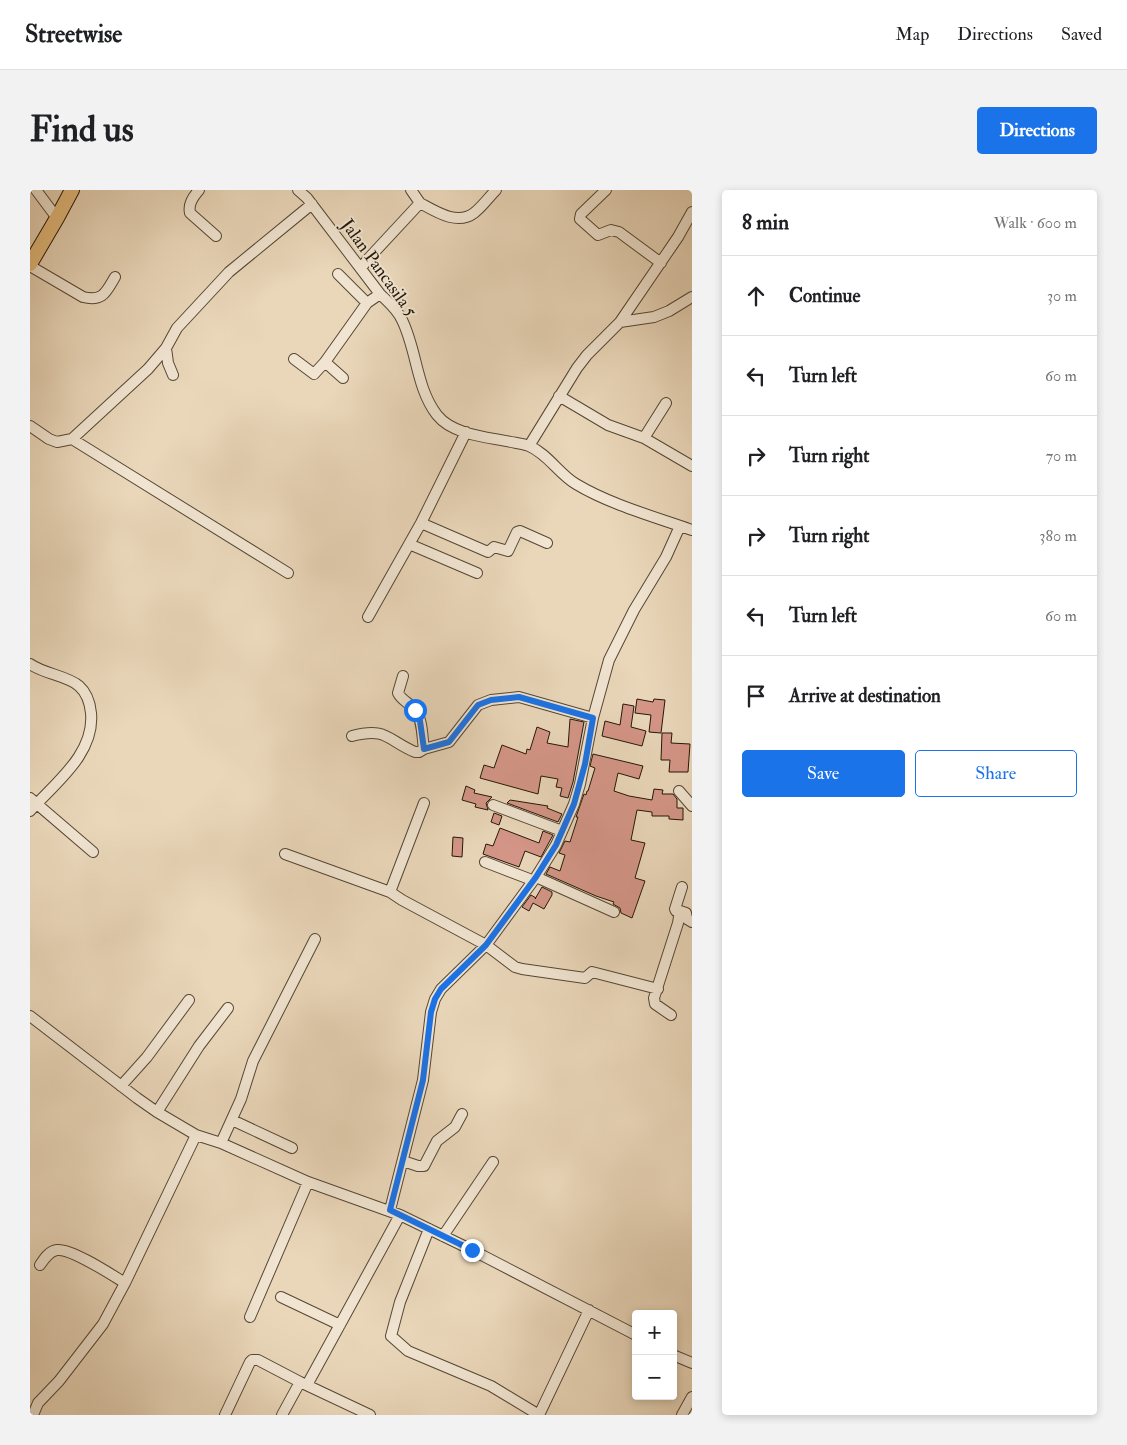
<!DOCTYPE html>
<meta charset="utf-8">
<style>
:root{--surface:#fff;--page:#f2f2f2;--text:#202124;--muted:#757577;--line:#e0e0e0;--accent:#1a73e8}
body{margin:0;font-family:"IM FELL Double Pica",serif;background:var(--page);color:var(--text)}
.controls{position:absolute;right:15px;bottom:15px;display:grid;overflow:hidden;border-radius:5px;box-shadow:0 2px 8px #0003}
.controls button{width:45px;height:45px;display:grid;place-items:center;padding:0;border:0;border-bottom:1px solid var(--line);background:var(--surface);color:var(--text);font:25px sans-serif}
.stop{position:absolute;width:15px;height:15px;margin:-11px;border:4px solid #1a73e8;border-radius:50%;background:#fff}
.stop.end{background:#1a73e8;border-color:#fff;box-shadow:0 1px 5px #0008}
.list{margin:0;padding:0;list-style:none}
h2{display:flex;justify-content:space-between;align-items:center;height:65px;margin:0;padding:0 20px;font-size:21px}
h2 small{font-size:16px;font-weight:400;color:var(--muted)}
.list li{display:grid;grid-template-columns:32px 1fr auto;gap:15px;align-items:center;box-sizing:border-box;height:80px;padding:0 20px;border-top:1px solid var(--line)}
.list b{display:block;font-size:19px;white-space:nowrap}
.list em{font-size:16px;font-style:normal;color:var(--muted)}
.actions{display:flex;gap:10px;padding:15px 20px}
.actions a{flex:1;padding:11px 0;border:1px solid var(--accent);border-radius:5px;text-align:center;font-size:18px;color:var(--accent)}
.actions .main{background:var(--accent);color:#fff}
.icon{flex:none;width:28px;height:28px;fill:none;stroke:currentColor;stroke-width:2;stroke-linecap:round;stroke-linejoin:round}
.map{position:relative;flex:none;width:662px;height:1225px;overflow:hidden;border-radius:5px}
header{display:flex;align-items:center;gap:30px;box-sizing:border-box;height:70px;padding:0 25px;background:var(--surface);border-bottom:1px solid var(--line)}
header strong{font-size:24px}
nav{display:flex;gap:28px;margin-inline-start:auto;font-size:18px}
.intro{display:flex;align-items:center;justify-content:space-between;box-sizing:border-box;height:120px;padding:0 30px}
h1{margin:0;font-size:35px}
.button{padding:12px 22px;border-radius:5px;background:var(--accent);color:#fff;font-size:18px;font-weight:700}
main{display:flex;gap:30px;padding:0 30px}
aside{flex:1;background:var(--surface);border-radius:5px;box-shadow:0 2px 8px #0003}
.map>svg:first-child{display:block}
.building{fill:#d59688;stroke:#231708}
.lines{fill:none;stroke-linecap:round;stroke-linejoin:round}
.minor-casing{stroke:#554734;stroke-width:12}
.major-casing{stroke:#231708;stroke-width:16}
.minor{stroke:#f1e5d2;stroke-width:10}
.major{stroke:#e5bc7d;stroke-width:14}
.route{stroke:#1a73e8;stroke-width:6}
.labels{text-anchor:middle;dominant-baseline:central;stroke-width:4;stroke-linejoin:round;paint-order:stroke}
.street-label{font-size:18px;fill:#231708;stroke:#f1e5d2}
</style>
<header>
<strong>Streetwise</strong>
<nav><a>Map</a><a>Directions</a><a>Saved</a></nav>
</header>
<div class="intro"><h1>Find us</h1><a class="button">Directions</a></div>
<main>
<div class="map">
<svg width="662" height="1225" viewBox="0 0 662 1225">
<rect width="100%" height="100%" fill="#ead7ba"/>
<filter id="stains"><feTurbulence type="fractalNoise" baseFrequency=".004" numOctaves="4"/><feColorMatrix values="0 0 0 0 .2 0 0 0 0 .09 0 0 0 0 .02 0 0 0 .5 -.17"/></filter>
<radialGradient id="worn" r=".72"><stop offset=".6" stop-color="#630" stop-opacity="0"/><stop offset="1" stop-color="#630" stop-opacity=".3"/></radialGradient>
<path class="building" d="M607,509L623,512L624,509L635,510L631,543L619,542L621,525L605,523Z
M593,514L604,516L601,537L616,541L612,556L572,546L575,531L590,535Z
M540,529L554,532L543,592L538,608L530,606L532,598L526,597L528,589L511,586L508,604L450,588L454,575L464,578L472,555L496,564L497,559L500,560L507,537L520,542L517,553L538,557Z
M632,543H642L641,553L660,554L658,582H639L640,570H631Z
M563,564L613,576L609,589L588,583L584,601L599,606L622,610L624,599L633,600L632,604H643L647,609V618H653V630L639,629V626H622V622L607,620L601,650L615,653L605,688L615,691L602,728L591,723L590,718L583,714L584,712L566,706L516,684L520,677L530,681L535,665L529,663L535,651L540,652L548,627H546L554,604L556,605L557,601H558L565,578L560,576Z
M436,596L445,600L444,603L462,607L456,613L458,620L445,617L446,614L432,610Z
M480,610L518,616L517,618L532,624L528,632L477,613Z
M464,623L472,626L469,635L461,632Z
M470,638L509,653L513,641L523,645L511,667L495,661L489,677L453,664L456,654L463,656Z
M423,647L433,648L432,667L422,666Z
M512,697L522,702V705L514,719L503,713L499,721L492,717L501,705L506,708L505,709Z"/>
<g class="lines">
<g class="minor-casing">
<path id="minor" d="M6,0L27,28
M169,0C163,7 158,14 160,23L186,46
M268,0L277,8L350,104C358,112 367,119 372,130C387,160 386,198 407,225C423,245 457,247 481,252C486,253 494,254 499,256C518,264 529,284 546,294C579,314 625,327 662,340
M576,0L551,24L550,29L568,45L581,40L589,42L631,73
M390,13C405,21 427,36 444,23C452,17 459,7 466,0
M0,76L53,107C73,112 76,102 85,87
M331,78L338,69L390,13L381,0
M308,84L337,113
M590,132L648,47L662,22
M136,158L138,173L143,185
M264,169L284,184L295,172
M313,188L295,172L337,113L350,104
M529,206L578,235L614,248L636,213
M0,236L19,249L27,252L42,249L118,179L136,158L147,138L199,82L282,14
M614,248L662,276
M42,249L258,383
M499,256L547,178L557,165L590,132L624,127L639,121L662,107
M391,333L458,362L464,357L478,361L487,342L490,341L517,353
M379,354L447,383
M338,427L391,333L436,242
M0,474C14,484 38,486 49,496C57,503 60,513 61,523C65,564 25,593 0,621
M322,546C357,537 357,550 385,562H389L394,559C392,547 393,530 385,520C380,513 372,511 368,503L373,486
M394,559L419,552L448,515L461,510L489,507L563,528
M649,601L662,616
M0,608L63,662
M463,615L532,641
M255,664L360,702L372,710L456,755L485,777L492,779L555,788L562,782L628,799
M455,672L502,690
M506,687L584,722
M360,702L394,613
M650,721L656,723L657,729L662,732
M641,825L625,814L624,808L648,733L650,721H646L645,719L652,697
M0,826L107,908L127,922L166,945L95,1093L73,1134L29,1191L8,1213L3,1225
M91,896L117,867L159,810
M127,922L169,856L198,818
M202,930L262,958
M166,945L191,953L278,992L370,1025L442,1060L606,1145
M191,953L211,909L223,871L285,749
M373,971L388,976H394L407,951L425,937L432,924
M360,1020L393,890L401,822L405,809L411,799L456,755L506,687L526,655L544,614L550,594L563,528L579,470L604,420L636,367L650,336
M399,1039L370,1112L361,1146L378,1161L461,1196L509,1225L559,1120
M413,1046L463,972
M10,1075C14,1069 19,1061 27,1060C41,1058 82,1085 95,1093
M251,1107L310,1135
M220,1127L278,992
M643,1165L662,1173
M277,1195L370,1025
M195,1225L220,1172L222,1170H228L270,1192L340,1225
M252,1225L270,1192
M652,1225L662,1207"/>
</g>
<g class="major-casing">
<path id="major" d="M0,74L27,28L42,0"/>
</g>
<use href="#minor" class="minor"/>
<use href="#major" class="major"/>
</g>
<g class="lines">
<path class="route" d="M385,520L390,531L394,559L419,552L448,515L461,510L489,507L563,528L555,574L544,614L526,655L506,687L456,755L411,799L405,809L401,822L393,890L360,1020L442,1060"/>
</g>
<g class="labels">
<g class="street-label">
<text transform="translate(349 78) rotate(54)">Jalan Pancasila 5</text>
</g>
</g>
<rect width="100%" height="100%" filter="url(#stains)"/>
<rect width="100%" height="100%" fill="url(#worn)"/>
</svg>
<div class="controls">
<button>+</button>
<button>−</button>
</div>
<div class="stop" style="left:385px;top:520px"></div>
<div class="stop end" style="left:442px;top:1060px"></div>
</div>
<aside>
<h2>8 min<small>Walk · 600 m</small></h2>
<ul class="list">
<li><svg class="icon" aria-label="ahead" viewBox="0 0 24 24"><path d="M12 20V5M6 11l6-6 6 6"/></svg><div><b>Continue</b></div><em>30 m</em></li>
<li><svg class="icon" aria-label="left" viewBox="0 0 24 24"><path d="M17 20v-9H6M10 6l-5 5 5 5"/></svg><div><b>Turn left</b></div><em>60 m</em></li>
<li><svg class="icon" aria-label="right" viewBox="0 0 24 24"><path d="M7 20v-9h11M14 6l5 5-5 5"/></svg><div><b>Turn right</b></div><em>70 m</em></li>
<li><svg class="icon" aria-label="right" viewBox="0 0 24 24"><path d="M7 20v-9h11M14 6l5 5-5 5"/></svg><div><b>Turn right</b></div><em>380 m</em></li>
<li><svg class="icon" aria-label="left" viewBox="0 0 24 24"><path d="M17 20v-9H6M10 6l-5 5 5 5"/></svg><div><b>Turn left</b></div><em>60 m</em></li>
<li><svg class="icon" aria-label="arrive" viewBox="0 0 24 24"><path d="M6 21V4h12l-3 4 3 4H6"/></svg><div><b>Arrive at destination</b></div></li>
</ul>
<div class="actions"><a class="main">Save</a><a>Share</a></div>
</aside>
</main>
